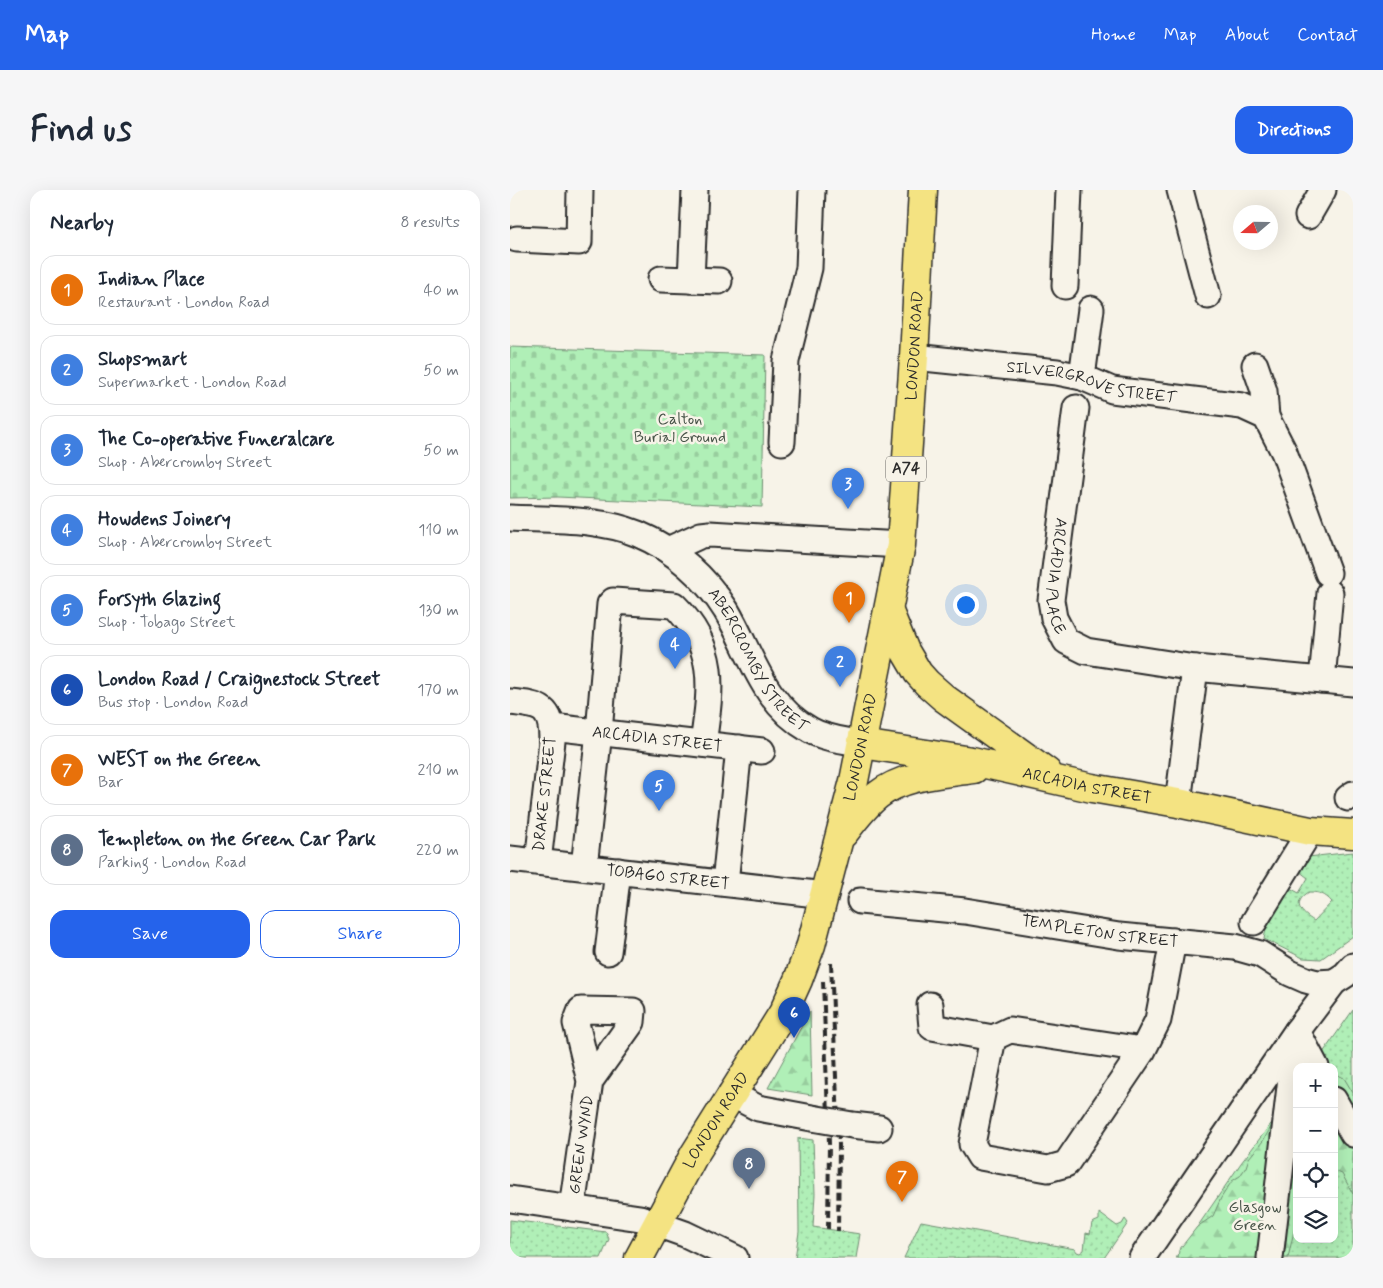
<!DOCTYPE html>
<meta charset="utf-8">
<style>
:root{--surface:#fff;--page:#f6f6f7;--text:#1f2937;--muted:#747a83;--line:#e0e1e3;--accent:#2563eb}
body{margin:0;font-family:Mynerve,sans-serif;background:var(--page);color:var(--text)}
.controls{position:absolute;right:15px;bottom:15px;display:grid;overflow:hidden;border-radius:10px;box-shadow:0 5px 20px #0002}
.controls button{width:45px;height:45px;display:grid;place-items:center;padding:0;border:0;border-bottom:1px solid var(--line);background:var(--surface);color:var(--text);font:25px sans-serif}
.compass{position:absolute;left:723px;top:15px;width:45px;height:45px;border-radius:50%;background:var(--surface);box-shadow:0 5px 20px #0002;rotate:250deg}
.you{position:absolute;left:455px;top:414px;width:18px;height:18px;margin:-12px;border:4px solid #fff;border-radius:50%;background:#1a73e8;box-shadow:0 0 0 8px #1a73e833}
.badge{display:grid;place-items:center;width:32px;height:32px;border-radius:50%;background:var(--accent);color:#fff;font-size:16px;font-weight:700}
.pin{position:absolute;translate:-50% -41px;filter:drop-shadow(0 1px 2px #0008)}
.pin::after{content:'';position:absolute;top:26px;width:18px;height:15px;background:inherit;clip-path:polygon(0 0,100% 0,50% 100%)}
.list{margin:0;padding:0;list-style:none}
h2{display:flex;justify-content:space-between;align-items:center;height:65px;margin:0;padding:0 20px;font-size:21px}
h2 small{font-size:16px;font-weight:400;color:var(--muted)}
.list li{display:grid;grid-template-columns:32px 1fr auto;gap:15px;align-items:center;box-sizing:border-box;height:70px;margin:0 10px 10px;padding:0 10px;border:1px solid var(--line);border-radius:15px}
.list b{display:block;font-size:19px;white-space:nowrap}
.list p{margin:0;font-size:16px;white-space:nowrap;color:var(--muted)}
.list em{font-size:16px;font-style:normal;color:var(--muted)}
.actions{display:flex;gap:10px;padding:15px 20px}
.actions a{flex:1;padding:11px 0;border:1px solid var(--accent);border-radius:15px;text-align:center;font-size:18px;color:var(--accent)}
.actions .main{background:var(--accent);color:#fff}
.icon{flex:none;width:28px;height:28px;fill:none;stroke:currentColor;stroke-width:2;stroke-linecap:round;stroke-linejoin:round}
.map{position:relative;flex:none;width:843px;height:1068px;overflow:hidden;border-radius:15px}
header{display:flex;align-items:center;gap:30px;box-sizing:border-box;height:70px;padding:0 25px;background:var(--accent);color:#fff}
header strong{font-size:24px}
nav{display:flex;gap:28px;margin-inline-start:auto;font-size:18px}
.intro{display:flex;align-items:center;justify-content:space-between;box-sizing:border-box;height:120px;padding:0 30px}
h1{margin:0;font-size:35px}
.button{padding:12px 22px;border-radius:15px;background:var(--accent);color:#fff;font-size:18px;font-weight:700}
main{display:flex;gap:30px;padding:0 30px}
aside{flex:1;background:var(--surface);border-radius:15px;box-shadow:0 5px 20px #0002}
.map>svg:first-child{display:block}
.grass{fill:url(#grass-dots);stroke:#6e8d71;fill-rule:evenodd}
.forest{fill:url(#forest-firs);stroke:#6e8d71}
.cemetery{fill:url(#cemetery-stones);stroke:#6e8d71}
.lines{fill:none;stroke-linecap:round;stroke-linejoin:round}
.minor-casing{stroke:#2b2b2b;stroke-width:29}
.major-casing{stroke:#2b2b2b;stroke-width:31}
.minor{stroke:#f7f3e8;stroke-width:25}
.major{stroke:#f4e382;stroke-width:28}
.rail{stroke:#2b2b2b;stroke-width:4;stroke-dasharray:8 4;stroke-linecap:butt}
.minor-bridge-casing{stroke:#2b2b2b;stroke-width:29;stroke-linecap:butt}
.minor-bridge{stroke:#f7f3e8;stroke-width:25}
.labels{text-anchor:middle;dominant-baseline:central;stroke-width:5;stroke-linejoin:round;paint-order:stroke}
.shield{fill:#f7f3e8;stroke:#686764;stroke-width:1}
.shield-label{font-size:15px;font-weight:bold;fill:#2b2b2b}
.street-label{font-size:16px;fill:#2b2b2b;stroke:#f7f3e8}
.park-label{font-size:16px;fill:#465247;stroke:#f7f3e8}
</style>
<header>
<strong>Map</strong>
<nav><a>Home</a><a>Map</a><a>About</a><a>Contact</a></nav>
</header>
<div class="intro"><h1>Find us</h1><a class="button">Directions</a></div>
<main>
<aside>
<h2>Nearby<small>8 results</small></h2>
<ul class="list">
<li><span class="badge" style="background:#e8710a">1</span><div><b>Indian Place</b><p>Restaurant · London Road</p></div><em>40 m</em></li>
<li><span class="badge" style="background:#3f7fe0">2</span><div><b>Shopsmart</b><p>Supermarket · London Road</p></div><em>50 m</em></li>
<li><span class="badge" style="background:#3f7fe0">3</span><div><b>The Co-operative Funeralcare</b><p>Shop · Abercromby Street</p></div><em>50 m</em></li>
<li><span class="badge" style="background:#3f7fe0">4</span><div><b>Howdens Joinery</b><p>Shop · Abercromby Street</p></div><em>110 m</em></li>
<li><span class="badge" style="background:#3f7fe0">5</span><div><b>Forsyth Glazing</b><p>Shop · Tobago Street</p></div><em>130 m</em></li>
<li><span class="badge" style="background:#1a4fb4">6</span><div><b>London Road / Craignestock Street</b><p>Bus stop · London Road</p></div><em>170 m</em></li>
<li><span class="badge" style="background:#e8710a">7</span><div><b>WEST on the Green</b><p>Bar</p></div><em>210 m</em></li>
<li><span class="badge" style="background:#5c6f8a">8</span><div><b>Templeton on the Green Car Park</b><p>Parking · London Road</p></div><em>220 m</em></li>
</ul>
<div class="actions"><a class="main">Save</a><a>Share</a></div>
</aside>
<div class="map">
<svg width="843" height="1068" viewBox="0 0 843 1068">
<defs>
<pattern id="grass-dots" width="8" height="8" patternUnits="userSpaceOnUse" patternTransform="scale(1.25)"><rect width="8" height="8" fill="#b0efb7"/><path d="M2 2h.1M6 6h.1" fill="none" stroke="#98cd9e" stroke-width="1.8" stroke-linecap="round"/></pattern>
<pattern id="forest-firs" width="22" height="20" patternUnits="userSpaceOnUse" patternTransform="scale(1.25)"><rect width="22" height="20" fill="#b0efb7"/><path d="M5 1l3.5 6h-7zM16 11l3.5 6h-7z" fill="#98cd9e"/></pattern>
<pattern id="cemetery-stones" width="16" height="16" patternUnits="userSpaceOnUse" patternTransform="scale(1.25)"><rect width="16" height="16" fill="#b0efb7"/><path d="M2 7V4a2 2 0 0 1 4 0v3zM10 15v-3a2 2 0 0 1 4 0v3z" fill="#98cd9e"/></pattern>
</defs>
<rect width="100%" height="100%" fill="#f7f3e8"/>
<filter id="ink" filterUnits="userSpaceOnUse"><feTurbulence type="fractalNoise" baseFrequency=".02" numOctaves="2"/><feDisplacementMap in="SourceGraphic" scale="10" xChannelSelector="R" yChannelSelector="G"/><feConvolveMatrix kernelMatrix="1 2 1 2 8 2 1 2 1" color-interpolation-filters="sRGB"/></filter>
<g filter="url(#ink)">
<path class="grass" d="M843,662V746L811,769L793,768L754,749L757,734L778,697L789,703L798,688L789,681L798,667ZM799,702C809,702 815,704 822,712L804,731C791,723 781,713 799,702Z
M843,820V1068H666L731,973L787,900V1049H824V877H803Z
M288,948L303,950L305,1004L303,1037L350,1044L346,1068H285L289,1042Z
M589,1023L607,1036L612,1034L615,1029L618,1033L594,1068H394L411,1031L565,1059L567,1062L570,1063L574,1060L576,1043L580,1044L582,1033L589,1030Z
M0,1030L96,1042L99,1049L91,1068H0Z"/>
<path class="forest" d="M300,821L302,905L258,898Z
M824,883L834,888L843,903V1004L832,984L824,981Z
M787,900V1027L778,1068H668L669,1060L687,1037L703,1026L711,1008L722,991L730,986L736,977L739,968L753,951L769,923Z"/>
<path class="cemetery" d="M0,157L255,165L252,317L48,307L0,308Z"/>
<g class="lines">
<g class="minor-casing">
<g id="minor">
<path d="M670,0L698,106"/>
<path d="M798,26L813,0"/>
<path d="M7,49L69,52L70,0"/>
<path d="M151,89L209,91"/>
<path d="M181,90L185,0"/>
<path d="M555,96L559,0"/>
<path id="s1" d="M404,167L547,182L572,187L602,200L732,216L756,227L774,262L818,383"/>
<path d="M745,175L754,201L756,227"/>
<path d="M572,187L581,119"/>
<path id="s2" d="M566,218L541,410L544,428L556,451L576,461L685,478L812,490L820,403"/>
<path d="M272,252L276,171L299,78L302,0"/>
<path id="s3" d="M0,328C42,330 88,328 128,344C164,359 196,388 216,420C242,464 252,513 300,540C315,549 335,550 352,554"/>
<path d="M158,360L191,345L200,344L391,355"/>
<path d="M812,490L843,493"/>
<path d="M0,512C31,515 42,517 42,551L28,672"/>
<path id="s4" d="M42,537L252,561"/>
<path d="M838,608L843,604"/>
<path d="M668,613L685,478"/>
<path id="s5" d="M0,669L315,705"/>
<path d="M74,677L89,542L100,414L103,411L164,415C208,458 201,498 193,554"/>
<path d="M215,693L229,558"/>
<path id="s6" d="M350,711L455,721L609,746L725,757L750,764L780,783L796,790L807,793L824,792"/>
<path d="M744,732L800,641"/>
<path d="M98,762L108,681"/>
<path d="M420,815L422,837L483,848"/>
<path d="M787,841L806,877"/>
<path d="M633,860L500,840L483,848L462,954L470,967L538,979L556,974L633,860L648,830L663,751"/>
<path d="M221,904L248,918L302,928"/>
<path d="M824,910L843,944"/>
<path d="M342,935L369,938"/>
<path d="M0,1009L130,1028L175,1044L225,1068"/>
<path id="s7" d="M62,1018L80,891L66,833L71,820L123,821L122,832L80,891"/>
<path d="M632,1068L787,841L824,792L835,785L843,776"/>
<path d="M760,1068L786,845"/>
</g>
</g>
<g class="major-casing">
<g id="major">
<path d="M379,422L395,461L408,483L417,493L434,508L537,582"/>
<path id="s8" d="M352,554L462,571L582,598L668,613L800,641L843,644"/>
<path d="M334,643C344,630 354,616 368,605C395,584 431,584 464,579"/>
<path id="s9" d="M129,1068L184,965L273,823L288,790L301,755L344,591L391,355L404,167L413,0"/>
</g>
</g>
<use href="#minor" class="minor"/>
<use href="#major" class="major"/>
<path class="rail" d="M321,773L329,955L328,1041
M313,791L319,953L318,1039"/>
<g class="minor-bridge-casing">
<path id="minor-bridge" d="M302,928L342,935"/>
</g>
<use href="#minor-bridge" class="minor-bridge"/>
</g>
</g>
<g class="labels">
<rect class="shield" x="376" y="266.5" width="40" height="25" rx="4"/>
<g class="shield-label">
<text x="396" y="279">A74</text>
</g>
<g class="street-label">
<text stroke="none"><textPath href="#s9" startOffset="968">LONDON ROAD</textPath></text>
<text stroke="none"><textPath href="#s1" startOffset="180">SILVERGROVE STREET</textPath></text>
<text stroke="none"><textPath href="#s2" startOffset="170">ARCADIA PLACE</textPath></text>
<text stroke="none"><textPath href="#s3" startOffset="308">ABERCROMBY STREET</textPath></text>
<text stroke="none"><textPath href="#s4" startOffset="106">ARCADIA STREET</textPath></text>
<text stroke="none"><textPath href="#s9" startOffset="562">LONDON ROAD</textPath></text>
<text stroke="none"><textPath href="#s8" startOffset="229">ARCADIA STREET</textPath></text>
<text transform="translate(35 604) rotate(-84)">DRAKE STREET</text>
<text stroke="none"><textPath href="#s5" startOffset="159">TOBAGO STREET</textPath></text>
<text stroke="none"><textPath href="#s6" startOffset="242">TEMPLETON STREET</textPath></text>
<text stroke="none"><textPath href="#s9" startOffset="158">LONDON ROAD</textPath></text>
<text stroke="none"><textPath href="#s7" startOffset="64">GREEN WYND</textPath></text>
</g>
<g class="park-label">
<text x="170" y="229">Calton<tspan x="170" dy="18">Burial Ground</tspan></text>
<text x="745" y="1017">Glasgow<tspan x="745" dy="18">Green</tspan></text>
</g>
</g>
</svg>
<div class="controls">
<button>+</button>
<button>−</button>
<button><svg class="icon" aria-label="locate" viewBox="0 0 24 24"><circle cx="12" cy="12" r="6"/><path d="M12 2v4M12 18v4M2 12h4M18 12h4"/></svg></button>
<button><svg class="icon" aria-label="layers" viewBox="0 0 24 24"><path d="M12 4l9 5-9 5-9-5zM3 14l9 5 9-5"/></svg></button>
</div>
<svg class="compass" viewBox="-18 -18 36 36"><path d="M0-13l5 13h-10z" fill="#e53935"/><path d="M0 13l5-13h-10z" fill="#747a83"/></svg>
<div class="you"></div>
<div class="pin badge" style="left:339px;top:433px;background:#e8710a">1</div>
<div class="pin badge" style="left:330px;top:497px;background:#3f7fe0">2</div>
<div class="pin badge" style="left:338px;top:319px;background:#3f7fe0">3</div>
<div class="pin badge" style="left:165px;top:479px;background:#3f7fe0">4</div>
<div class="pin badge" style="left:149px;top:621px;background:#3f7fe0">5</div>
<div class="pin badge" style="left:284px;top:848px;background:#1a4fb4">6</div>
<div class="pin badge" style="left:392px;top:1012px;background:#e8710a">7</div>
<div class="pin badge" style="left:239px;top:999px;background:#5c6f8a">8</div>
</div>
</main>
